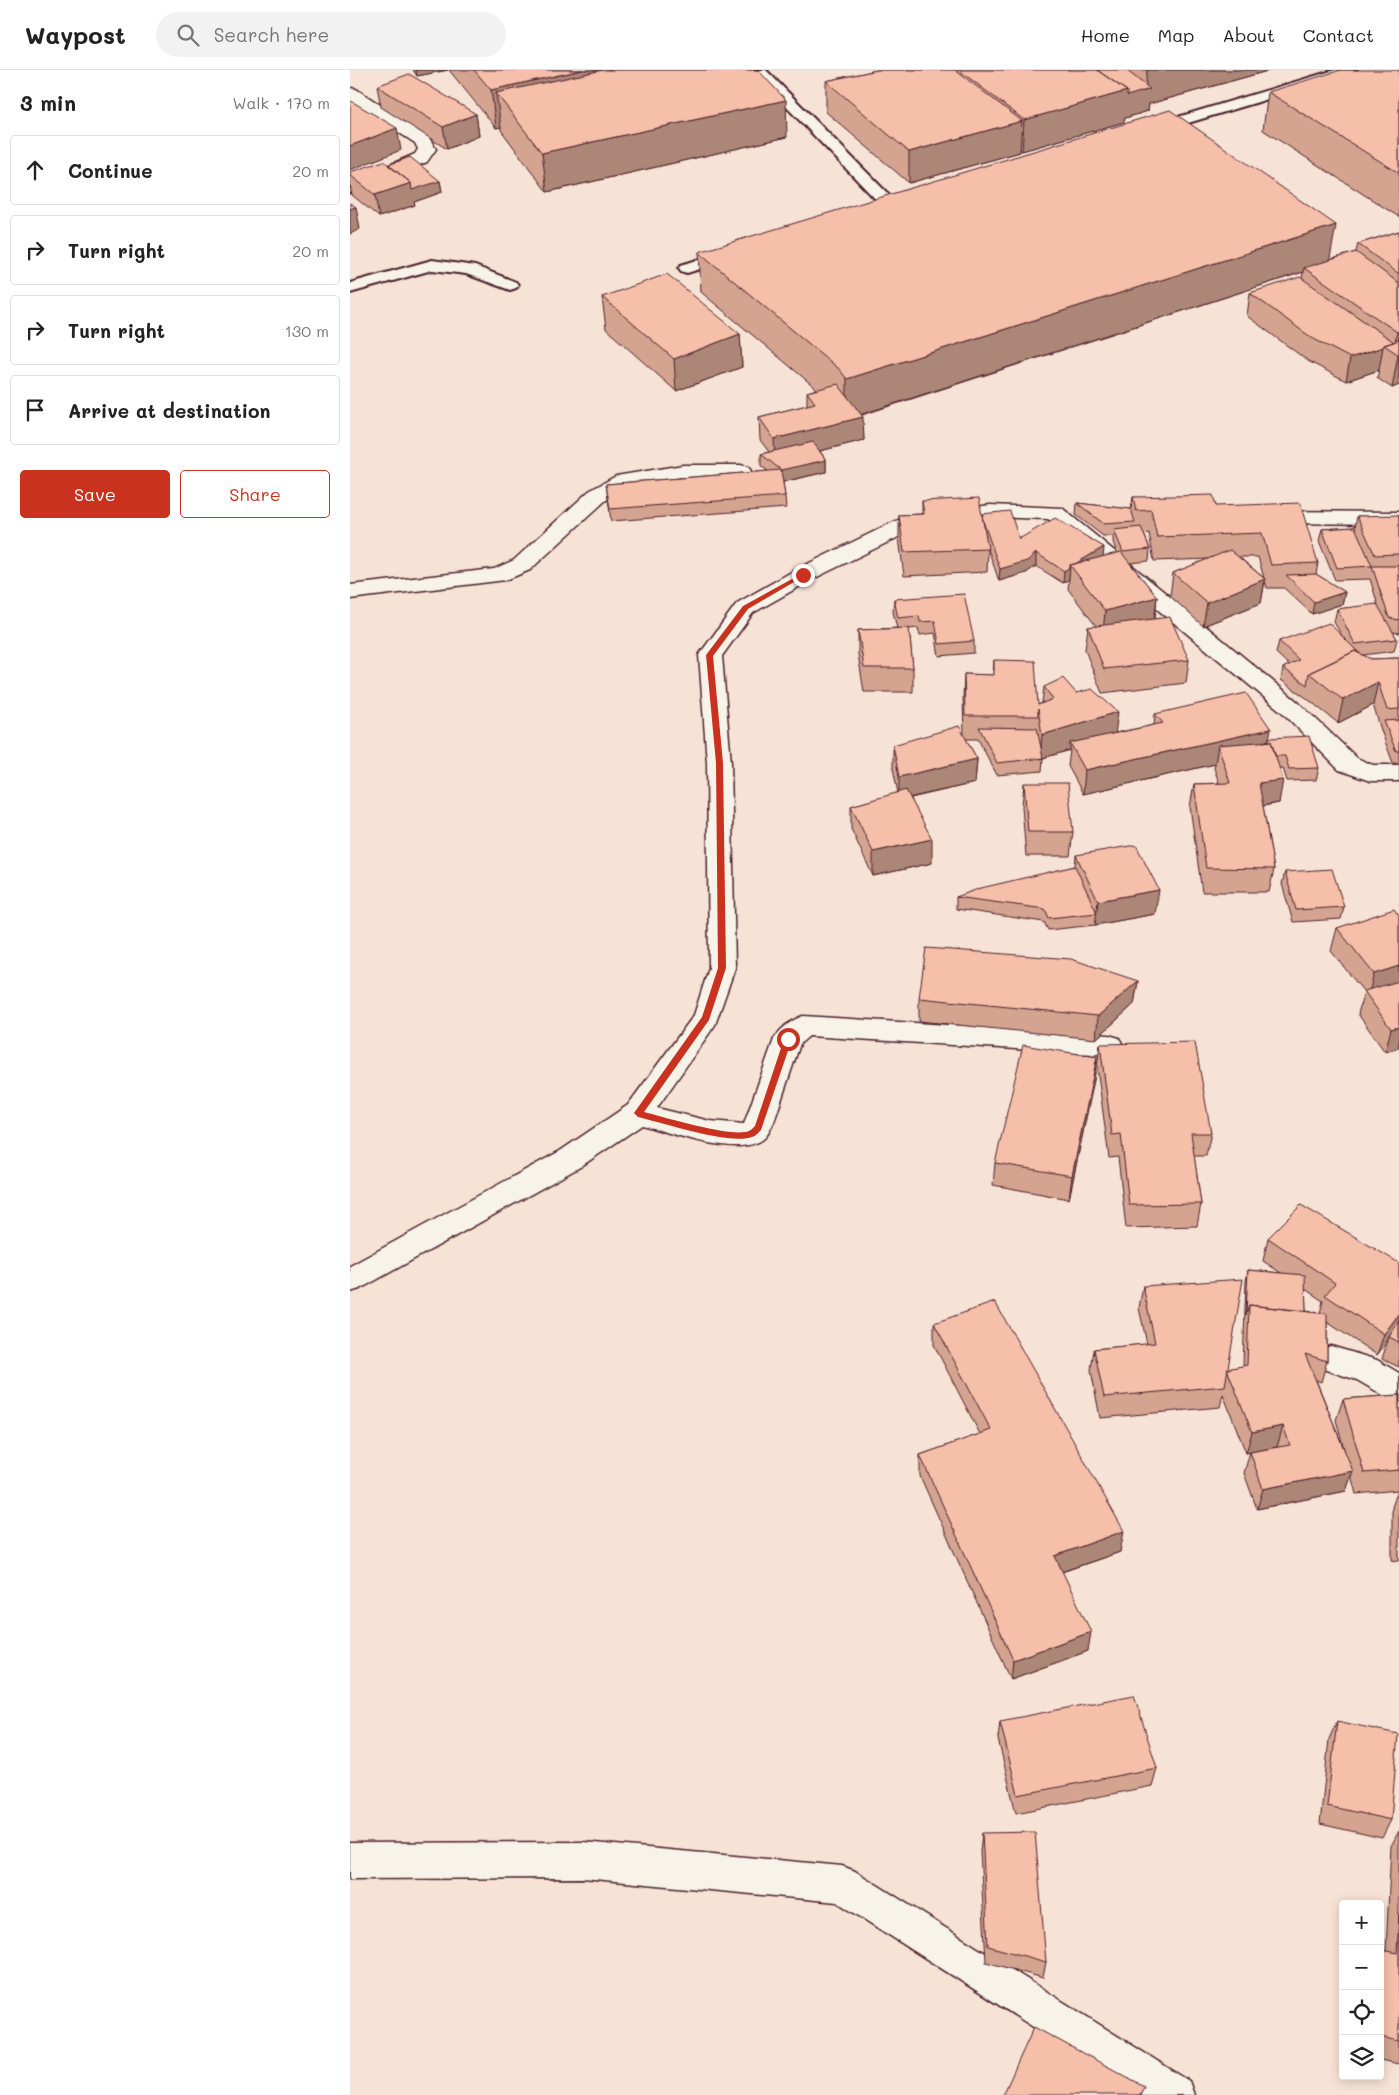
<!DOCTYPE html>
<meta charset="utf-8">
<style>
:root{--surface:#fff;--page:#f2f2f2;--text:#222;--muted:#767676;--line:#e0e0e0;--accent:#c8321e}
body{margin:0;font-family:Mali,sans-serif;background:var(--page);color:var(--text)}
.controls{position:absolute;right:15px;bottom:15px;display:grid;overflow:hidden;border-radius:5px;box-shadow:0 2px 12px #0003}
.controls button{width:45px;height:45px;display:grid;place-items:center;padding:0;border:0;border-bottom:1px solid var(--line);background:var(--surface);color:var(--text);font:25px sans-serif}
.stop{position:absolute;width:15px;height:15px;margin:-11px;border:4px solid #c8321e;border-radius:50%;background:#fff}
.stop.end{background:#c8321e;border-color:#fff;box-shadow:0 1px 5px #0008}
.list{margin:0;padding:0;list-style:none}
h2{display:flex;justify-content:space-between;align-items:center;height:65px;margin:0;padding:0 20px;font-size:21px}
h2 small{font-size:16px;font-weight:400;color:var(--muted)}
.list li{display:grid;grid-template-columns:32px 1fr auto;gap:15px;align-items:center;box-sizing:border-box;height:70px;margin:0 10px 10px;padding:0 10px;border:1px solid var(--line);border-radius:5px}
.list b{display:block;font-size:19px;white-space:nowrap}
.list em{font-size:16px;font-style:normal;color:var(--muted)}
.actions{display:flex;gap:10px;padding:15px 20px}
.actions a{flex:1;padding:11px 0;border:1px solid var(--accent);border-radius:5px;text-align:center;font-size:18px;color:var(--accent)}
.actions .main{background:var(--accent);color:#fff}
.icon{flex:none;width:28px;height:28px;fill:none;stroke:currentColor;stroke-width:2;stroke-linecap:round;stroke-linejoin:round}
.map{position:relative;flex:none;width:1049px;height:2025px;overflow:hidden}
header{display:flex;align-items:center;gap:30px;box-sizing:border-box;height:70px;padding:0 25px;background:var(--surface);border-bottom:1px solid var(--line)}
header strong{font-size:24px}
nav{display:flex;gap:28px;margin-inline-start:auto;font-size:18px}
.search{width:350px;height:45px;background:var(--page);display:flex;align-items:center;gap:12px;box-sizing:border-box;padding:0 18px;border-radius:28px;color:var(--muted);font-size:19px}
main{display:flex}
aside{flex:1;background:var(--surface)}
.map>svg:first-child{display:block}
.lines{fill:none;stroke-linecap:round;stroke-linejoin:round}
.service-casing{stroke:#4a1f2b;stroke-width:4}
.minor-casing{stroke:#4a1f2b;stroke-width:3}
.service{fill:#f7f3e8;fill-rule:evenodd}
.minor{fill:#f7f3e8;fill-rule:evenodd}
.wall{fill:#d4a491;stroke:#4a1f2b;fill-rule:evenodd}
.shaded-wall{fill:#ac8676;stroke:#4a1f2b}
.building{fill:#f6bfa9;stroke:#4a1f2b}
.route{fill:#c8321e}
</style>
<header>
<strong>Waypost</strong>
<div class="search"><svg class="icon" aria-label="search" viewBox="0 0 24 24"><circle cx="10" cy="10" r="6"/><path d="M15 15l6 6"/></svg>Search here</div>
<nav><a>Home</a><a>Map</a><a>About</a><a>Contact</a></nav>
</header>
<main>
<aside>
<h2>3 min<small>Walk · 170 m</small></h2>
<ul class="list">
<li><svg class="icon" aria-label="ahead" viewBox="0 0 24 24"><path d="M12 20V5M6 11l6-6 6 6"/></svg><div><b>Continue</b></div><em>20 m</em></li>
<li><svg class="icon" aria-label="right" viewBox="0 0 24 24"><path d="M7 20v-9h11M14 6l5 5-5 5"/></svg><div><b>Turn right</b></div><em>20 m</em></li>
<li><svg class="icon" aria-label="right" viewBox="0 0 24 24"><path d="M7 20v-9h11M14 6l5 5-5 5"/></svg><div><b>Turn right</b></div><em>130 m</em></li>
<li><svg class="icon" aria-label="arrive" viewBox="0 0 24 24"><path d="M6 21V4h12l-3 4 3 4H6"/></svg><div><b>Arrive at destination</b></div></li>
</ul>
<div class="actions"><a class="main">Save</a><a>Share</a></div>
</aside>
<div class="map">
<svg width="1049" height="2025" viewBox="0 0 1049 2025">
<rect width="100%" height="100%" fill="#f7e3d5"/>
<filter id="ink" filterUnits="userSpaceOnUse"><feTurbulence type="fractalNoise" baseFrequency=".02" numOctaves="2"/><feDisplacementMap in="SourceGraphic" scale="10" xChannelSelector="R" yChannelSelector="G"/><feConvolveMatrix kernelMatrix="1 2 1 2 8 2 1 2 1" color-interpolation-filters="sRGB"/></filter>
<g filter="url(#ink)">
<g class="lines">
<g class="service-casing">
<path id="service" d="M401,0H416L547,133L549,136L547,139H535Z
M985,0H1007L1005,3L808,62H798L796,59L798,56Z
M380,180L386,182L388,185L386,188L337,203L331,201L329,198L331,195Z
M82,190L125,196L166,212L168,215L166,218L160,220L116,204L82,200L0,223V213Z"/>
</g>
<g class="minor-casing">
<path id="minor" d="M0,18L6,19L78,66L86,79L77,92L0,123V112L65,84L68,79L65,73L0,31Z
M333,395H391L398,397L401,401L398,405L391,407H333L279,415L255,431L180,500L156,510L0,529V515L144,499L164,490L239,421L266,406Z
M640,435L712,438L948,632L1007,688L1023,695H1049V711H1020L989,700L932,642L698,449L640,447L565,459L461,510L403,543L372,586L381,693L385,898L365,955L307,1038L360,1051L394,1054L424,969C431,958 441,950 453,946L759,965L769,968L773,975L769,982L759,985L459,966L450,974C443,995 436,1016 429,1037C426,1046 423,1057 417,1065C398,1092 318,1062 292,1055L230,1097L10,1219L0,1222V1196L210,1081L278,1035L344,945L359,898L357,693L349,585L387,533L445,500L552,448Z
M918,441L1049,442V454L918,453L910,452L907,447L910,442Z
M981,1276L1027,1290L1049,1303V1332L1038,1328L1007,1310L970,1298L966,1289L970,1280Z
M233,1772L492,1796L505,1801L839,2011L844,2025H790L487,1832L233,1808L0,1809V1773Z"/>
</g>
<use href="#service" class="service"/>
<use href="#minor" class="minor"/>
</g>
<path class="wall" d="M63,0H98L67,6Z
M99,0H408L437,67L197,122L151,60V57L146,58Z
M527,0H921L799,34L798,41L775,48L774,52L672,81L670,79V82L559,113L476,42V11Z
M1049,0V147L913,60L918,22Z
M27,16L126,44L129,66L97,79L31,37Z
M38,95L90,111L92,122L64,132L65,135L29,147L2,125L0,114V102Z
M1049,161V315L1042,318L1027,308L1029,300L996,311L958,291L897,246L900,223L952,209L953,202L512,345L514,370L470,381L476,390V402L433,412L435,426L436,438L261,451L256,414L418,401L411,396V384L419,382L410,370L409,347L457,335V322L467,319L351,222L349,182L979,190L1006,182L1008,174Z
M252,227L390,264L392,297L326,321L256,259Z
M783,427L866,436L968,493L966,504L995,522L992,534L962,544L934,518H917L915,511L911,533L853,556L820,526L823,503L859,489L804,491L799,463L794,464L800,479L799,491L780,493L807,527L805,549L839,590L836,613L752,623L735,580L738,557L746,556L718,519L719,509L713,513L686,496L676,503L649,511L638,479L637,502L554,506L549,468V445L572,444V431L632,444L669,469L753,487L767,483L763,472V466H753L726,445L727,433L781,439ZM889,487H908L914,508Z
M1007,446L1049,448V563L1043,562L1047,569L1044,581L1013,585L1021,589L1049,588V693H1043L1032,663L1023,635L988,653L955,627L931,610L933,598L939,595L926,583L929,571L992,566L984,552L987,539L1028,535L1020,509L985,510L969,471L972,459L1005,457Z
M544,529L624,571V583L589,586L585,563L570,565L568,558L559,559L563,598V622H514L508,584V560L547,558L543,542Z
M644,590L688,635L692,633L694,617L726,623L765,663L804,655L805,644L919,668L969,698L966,710L937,711L933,698H929V733L913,736L924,799L919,822H852L840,737L844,714L869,713L864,698L865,694L733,724L718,696L720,680L693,688L692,701L647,705L628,669H616L627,689L625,713L561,728L582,793L523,806L501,759V736L548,723L543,698V675L614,665L613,628L614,604L643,605Z
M674,713L723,762L720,786H676L672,737Z
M726,785L805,844L745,855L698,860L694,852L606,839V827L725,796Z
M935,802L994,837L991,849L943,852L932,814Z
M1049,846V978L1035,982L1008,944L1014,922L981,881L987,858Z
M788,911L784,934L746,969L569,951V928Z
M750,974L861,1063L856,1086H844L851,1134L847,1156L776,1158L768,1087L759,1088L747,997Z
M747,987L744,1010L719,1129L643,1115L645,1093Z
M918,1168L1049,1193V1297L1032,1289L1038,1270L1027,1285L977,1252V1291L971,1312L966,1310L994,1379L986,1350L993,1329L1049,1325V1491L1042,1490V1437L1048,1420L1006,1424L1001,1405L996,1421L907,1439L894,1403L900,1382L927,1377L896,1383L873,1324L870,1337L750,1348L741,1300L744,1279L797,1274L789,1238L793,1216L878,1299L893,1296L896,1211L898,1200L931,1203L913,1191ZM955,1219L973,1231L970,1243L956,1241Z
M584,1253L770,1482L712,1502L738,1581L661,1609L570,1406V1385L630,1364L584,1275Z
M650,1651L807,1698L802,1716L666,1743L648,1669Z
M987,1651L1041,1750L1032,1768L970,1754L979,1669Z
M1049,1761V1994L1030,1990V1880L1036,1881L1041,1776Z
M632,1763L696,1892L693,1908L636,1892L630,1781Z"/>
<path class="shaded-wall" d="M66,0H98L67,6Z
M232,0H368L146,23L151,57L146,58L141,20Z
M797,0H921L799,34L798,41L775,48L774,52L672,81L674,50L777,21H795Z
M436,30L437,67L197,122L192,83Z
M126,44L129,66L97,79L93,57Z
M672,51L670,82L559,113V82Z
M47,58L51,80L0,100V76Z
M90,111L92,122L64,132L65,135L29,147L25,125L61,113Z
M6,137L10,159L0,164V139Z
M986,155L979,194L954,198L953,202L497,349V309Z
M1049,261V315L1042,318L1048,285L1045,273L1047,262Z
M390,264L392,297L326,321L324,289Z
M1033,277L1029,300L996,311L1000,288Z
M513,347L514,370L425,392L424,369Z
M476,390V402L432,412L431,400Z
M754,477L753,490L721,496Z
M686,483V496L676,503L649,511L650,499Z
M720,497L719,509L713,513L714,501Z
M915,509L911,533L853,556L857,533Z
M995,522L992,534L962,544L964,532Z
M807,527L804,551L753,564L755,541Z
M1028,612L1023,635L988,653L993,630Z
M768,642L765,665L720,673V680L690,689L692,665Z
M921,659L916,683L868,675L865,694L733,724L735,700Z
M627,689L625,713L549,730V707Z
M933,710L929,733L905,737L909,713Z
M582,769V793L523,806V782Z
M809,820L805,844L745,855L748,831Z
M1049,896V917L1018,926L1024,904Z
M788,911L784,934L746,969L748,946Z
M1049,957V978L1035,982L1041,959Z
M747,987L744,1010L719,1129L722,1106Z
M1049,1244V1256L1039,1267L1038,1270L1027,1285L1034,1264Z
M933,1356L927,1377L896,1383L902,1362Z
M1003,1401L996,1421L907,1439L913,1419Z
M774,1461L770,1482L702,1505L705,1486Z
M741,1562L738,1581L661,1609L663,1590Z"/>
<path class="building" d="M124,0H232L141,20Z
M253,0H408L436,30L192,83L146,23Z
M527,0H605L672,51L559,82L476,11Z
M609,0H747L777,21L674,50Z
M747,0H776L800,19L777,26V21Z
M991,0H1049V103L918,22Z
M59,4L126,44L93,57L27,16Z
M0,31H1L47,58L0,76Z
M820,40L986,155L497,309L488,298L349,182Z
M60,87L90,111L62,120L61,113L38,95Z
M34,91L61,113L25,125L0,105V102Z
M0,133L6,137L0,139Z
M1049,161V204L1008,174Z
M1006,182L1049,213V261L1047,262L954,198Z
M317,204L390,264L324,289L252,227Z
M950,207L1044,272L1034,275L1033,277L1000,288L962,268L900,223Z
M1049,270V285L1034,275Z
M488,314L513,347L424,369L409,347L465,333L457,322Z
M463,372L476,390L431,400L411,384Z
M431,400L435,426L260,439L256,414Z
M863,425L866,436L950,433L968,493L921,495L912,463L807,467L801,440L786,441L783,427Z
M629,428L638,479L554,482L549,445L574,444L572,431Z
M727,433L781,439L785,452L754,454Z
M660,441L669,469L705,448L754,477L725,494L720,495V497L714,501L686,483L677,491L650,499L633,451L632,444Z
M1048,445L1049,448V484L1025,485L1007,446Z
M791,457L800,479L773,482L764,460Z
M1005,457L1022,496L987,498L972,459Z
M880,480L915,509L857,533L823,503Z
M771,482L807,527L755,541L720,495Z
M1022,496H1049V550L1039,548Z
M966,504L995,522L964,532L936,505Z
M614,524L624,571L589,574L585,551L570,552L569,546L548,548L544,529Z
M1027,534L1047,569L1005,574L987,539Z
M820,547L839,590L754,599L738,557Z
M979,553L1010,584L1005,581L959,603L957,615L933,598L949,590L929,571Z
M559,558L563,598H514L508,560Z
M1005,581L1021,589L1049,588V639L1037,640L1028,612L993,630L959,603Z
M644,590L685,591L688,635L703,629L694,617L713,608L726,623L742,619L768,642L692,665L688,639V646H615L614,604L644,605Z
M896,623L921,659L735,700L720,673L813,653L805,644Z
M1049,650V681H1046L1034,651Z
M609,656L627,689L549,707L543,675Z
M629,657L687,658L693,688L647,693Z
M959,666L969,698L939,699L935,686H925L921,671L913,672L919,670V668Z
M921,671L933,710L909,713L924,799L856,798L844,714L880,713L868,675Z
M674,713H718L723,762H678Z
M556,720L582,769L523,782L501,736Z
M786,775L809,820L748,831L726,785Z
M725,796L747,843L699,848L695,839L606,827L631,818Z
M982,799L994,837L946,840L935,802Z
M1044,839L1049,846V896L1024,904L987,858Z
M576,878L721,889L788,911L748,946L569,928Z
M1049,911V957L1041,959L1014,921Z
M845,972L861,1063H841L851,1134L779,1135L771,1064L762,1065L750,974Z
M673,975L747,987L722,1106L645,1093Z
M951,1135L1049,1193V1244L1034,1264L975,1225L985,1213L918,1168Z
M898,1200L955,1205L956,1241L899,1235L896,1245Z
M893,1209L875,1316L754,1327L744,1279L805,1273L793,1216Z
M645,1232L774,1461L705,1486L741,1562L663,1590L570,1385L641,1360L584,1253Z
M899,1235L977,1244V1291L955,1284L1003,1401L913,1419L900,1382L940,1375L933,1356L902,1362L877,1299L897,1295Z
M1049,1251V1272L1039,1267Z
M1049,1325V1400L1014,1403L993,1329Z
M784,1625L807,1698L668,1725L650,1651Z
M987,1651L1048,1664L1041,1750L977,1736Z
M685,1762L696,1892L638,1876L632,1763Z
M1049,1844V1971L1030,1967V1880L1047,1883Z
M684,1957L794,2016L790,2025H653Z"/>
</g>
<path class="route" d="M451,504L456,505L398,539L363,586L373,693L376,898L359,950L294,1042C314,1047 382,1068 399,1061C400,1061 404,1057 405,1056L434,969L438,966L440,967L442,969L411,1060C409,1062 406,1066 402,1067C379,1075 314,1053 288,1047L284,1043L352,947L368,898L366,693L356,585L393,536Z"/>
</svg>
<div class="controls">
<button>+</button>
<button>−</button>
<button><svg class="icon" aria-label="locate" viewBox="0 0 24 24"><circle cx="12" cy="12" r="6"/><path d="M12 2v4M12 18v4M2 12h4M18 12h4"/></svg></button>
<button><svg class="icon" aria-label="layers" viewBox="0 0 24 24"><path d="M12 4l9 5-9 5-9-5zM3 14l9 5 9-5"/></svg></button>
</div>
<div class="stop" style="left:438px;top:969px"></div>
<div class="stop end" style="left:453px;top:505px"></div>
</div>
</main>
